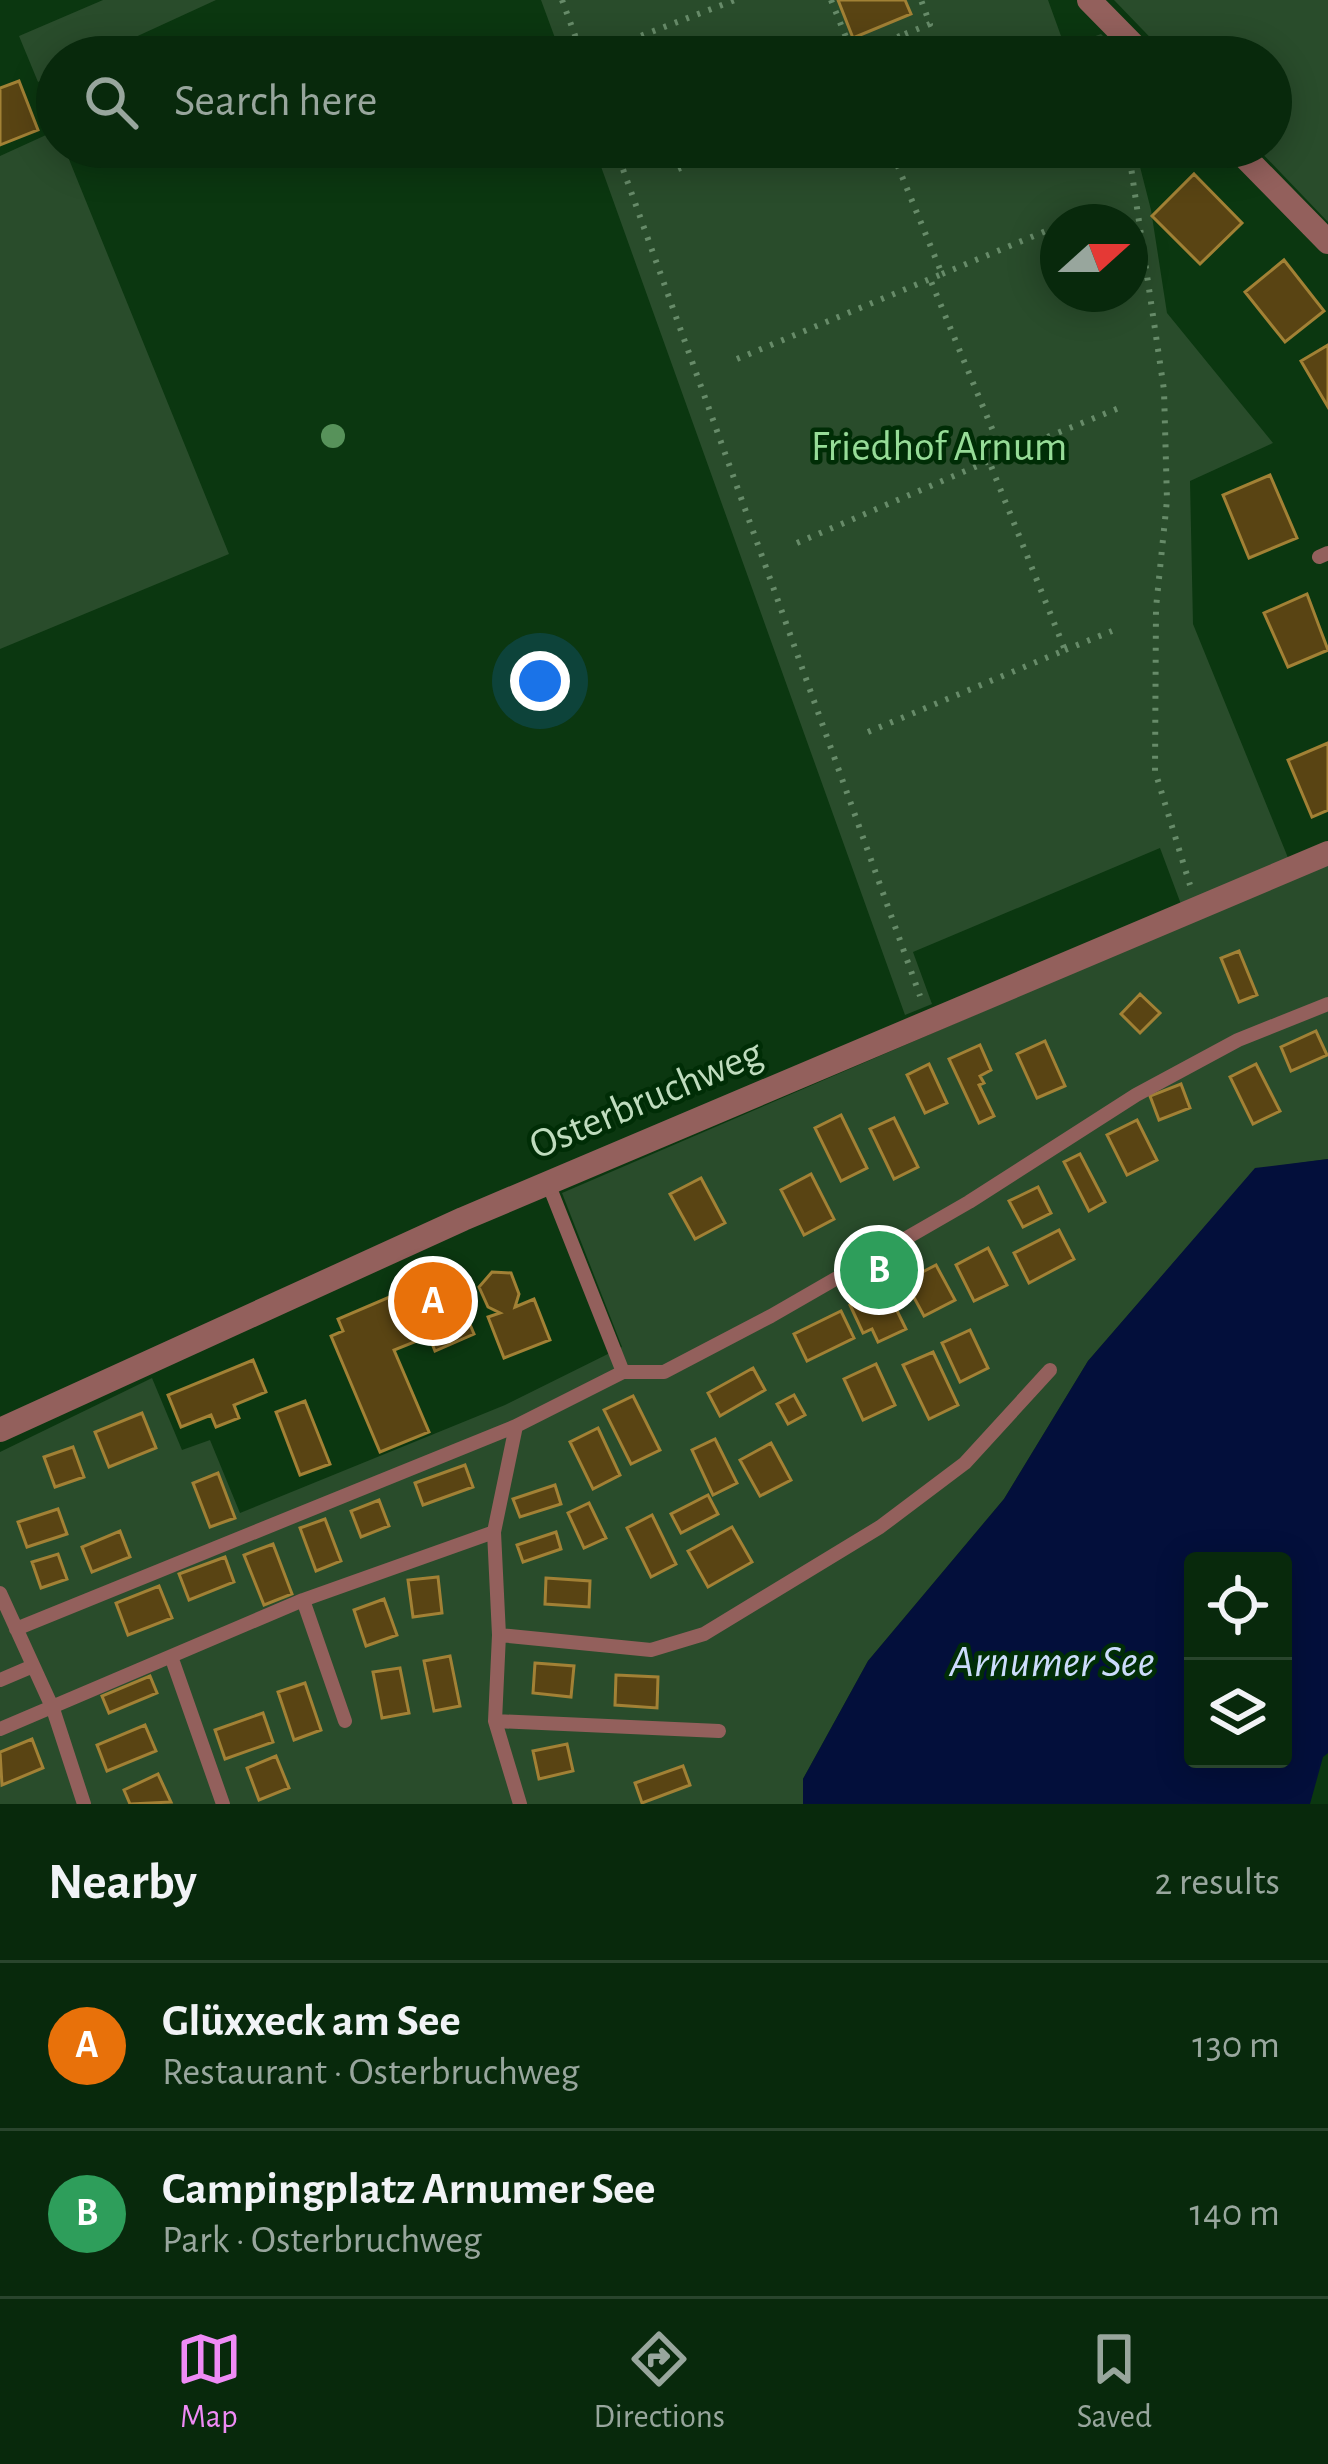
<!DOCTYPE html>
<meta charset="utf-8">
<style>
:root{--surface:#08290c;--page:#113115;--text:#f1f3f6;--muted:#98a69d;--line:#29452d;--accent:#ef8bf6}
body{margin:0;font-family:"Alegreya Sans",sans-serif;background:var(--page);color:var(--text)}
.controls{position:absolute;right:36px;bottom:36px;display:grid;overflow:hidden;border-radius:12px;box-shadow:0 6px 30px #0003}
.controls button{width:108px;height:108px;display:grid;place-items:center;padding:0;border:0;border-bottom:3px solid var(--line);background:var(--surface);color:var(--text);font:60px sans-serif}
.compass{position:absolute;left:1040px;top:204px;width:108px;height:108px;border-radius:50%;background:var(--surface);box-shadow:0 6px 30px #0003;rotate:69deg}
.you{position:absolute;left:540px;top:681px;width:42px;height:42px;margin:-30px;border:9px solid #fff;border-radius:50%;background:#1a73e8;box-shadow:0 0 0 18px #1a73e833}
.badge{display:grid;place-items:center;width:78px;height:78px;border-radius:50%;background:var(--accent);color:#fff;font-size:39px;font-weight:700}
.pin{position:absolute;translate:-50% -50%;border:6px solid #fff;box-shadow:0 3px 12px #0006}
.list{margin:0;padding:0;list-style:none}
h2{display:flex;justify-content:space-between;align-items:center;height:156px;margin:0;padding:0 48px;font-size:51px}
h2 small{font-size:39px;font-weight:400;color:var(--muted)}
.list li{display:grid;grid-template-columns:78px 1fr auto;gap:36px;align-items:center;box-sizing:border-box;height:168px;padding:0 48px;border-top:3px solid var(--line)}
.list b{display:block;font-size:45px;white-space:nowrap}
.list p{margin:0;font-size:39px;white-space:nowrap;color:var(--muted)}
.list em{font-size:39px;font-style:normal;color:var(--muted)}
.icon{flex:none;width:66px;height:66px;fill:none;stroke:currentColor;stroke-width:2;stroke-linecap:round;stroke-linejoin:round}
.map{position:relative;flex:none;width:1328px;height:1804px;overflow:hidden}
.search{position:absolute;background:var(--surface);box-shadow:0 6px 30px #0003;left:36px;right:36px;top:36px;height:132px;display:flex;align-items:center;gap:30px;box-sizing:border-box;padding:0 42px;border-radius:66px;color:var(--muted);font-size:45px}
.sheet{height:492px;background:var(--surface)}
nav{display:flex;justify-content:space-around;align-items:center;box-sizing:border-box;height:168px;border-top:3px solid var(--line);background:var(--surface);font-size:33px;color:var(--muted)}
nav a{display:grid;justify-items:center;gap:6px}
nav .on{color:var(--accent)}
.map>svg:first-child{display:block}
.green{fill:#294c2b;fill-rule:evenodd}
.water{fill:#030f3b;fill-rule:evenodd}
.building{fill:#594413;stroke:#a28135;stroke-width:3}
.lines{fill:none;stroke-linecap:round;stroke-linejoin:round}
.path{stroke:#678b69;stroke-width:6;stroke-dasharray:3 9;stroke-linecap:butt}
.service{stroke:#93605c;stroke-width:14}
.minor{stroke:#93605c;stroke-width:24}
.tree{fill:#57925a}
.labels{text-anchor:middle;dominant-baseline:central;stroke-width:9;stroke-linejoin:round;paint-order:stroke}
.park-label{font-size:42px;fill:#96dc97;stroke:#002d06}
.street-label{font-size:42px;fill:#bfdcbe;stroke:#002d06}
.water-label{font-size:45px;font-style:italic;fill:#ccdcfb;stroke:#002d06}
</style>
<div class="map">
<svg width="1328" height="1804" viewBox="0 0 1328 1804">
<rect width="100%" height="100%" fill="#0b3710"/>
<path class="green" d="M103,0H216L92,57H57V73L38,82L19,36Z
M541,0H1048L1065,47L1101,34L1124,57H562Z
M1114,0H1328V222L1256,147H1271V57H1169Z
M57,130V147H64L229,554L0,649V156Z
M594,147H1145L1137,155L1151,210L1167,313L1273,443L1190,481L1193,624L1295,875L1328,862V1159L1255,1169L1088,1361L1004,1499L868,1661L803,1779V1804H0V1452L152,1378L182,1450L210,1440L240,1513L505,1405L622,1347L562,1193L1188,923L1160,848L913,952L932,1004L905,1015ZM1058,222H1130V294H1058Z"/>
<path class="water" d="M1328,1159V1753L1323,1757L1310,1804H803V1779L868,1661L1004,1499L1088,1361L1255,1168ZM1193,1561H1283V1759H1193Z"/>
<path class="building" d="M838,0H905L911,14L853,38Z
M19,81L38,130L0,145V88Z
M1194,174L1242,223L1200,264L1152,216Z
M1284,260L1324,311L1285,342L1245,292Z
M1328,345V407L1301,361Z
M1270,475L1297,538L1249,558L1223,495Z
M1307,594L1328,650L1288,667L1264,613Z
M1328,743V810L1312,817L1288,760Z
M1239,951L1257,995L1239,1002L1221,958Z
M1140,994L1160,1013L1140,1033L1121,1014Z
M1316,1031L1327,1055L1291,1071L1281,1047Z
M1045,1041L1065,1086L1037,1098L1017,1054Z
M980,1045L991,1070L980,1076L984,1083L979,1085L994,1116L979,1123L949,1059Z
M929,1064L947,1103L925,1113L907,1075Z
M1256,1064L1280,1111L1253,1124L1230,1077Z
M1181,1084L1190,1108L1159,1120L1150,1096Z
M841,1115L867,1168L841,1181L815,1128Z
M894,1118L918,1167L894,1179L870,1129Z
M1137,1120L1157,1160L1127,1175L1107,1135Z
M1080,1154L1105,1202L1089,1211L1064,1162Z
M811,1174L834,1219L804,1235L781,1190Z
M701,1178L725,1223L695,1239L670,1194Z
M1038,1187L1051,1213L1023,1227L1009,1201Z
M1059,1230L1074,1259L1029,1283L1014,1253Z
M988,1248L1007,1285L974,1301L956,1265Z
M936,1265L955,1300L924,1316L905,1281Z
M448,1272L474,1334L435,1351L429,1336L394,1350L429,1432L380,1452L331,1336L343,1331L338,1319Z
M492,1272L511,1273L519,1294L515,1307L534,1299L550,1340L504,1358L488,1317L500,1313L488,1307L479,1287Z
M879,1274L906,1329L878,1342L872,1329L863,1333L850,1305L857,1301L851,1287Z
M841,1311L854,1338L807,1361L794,1334Z
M970,1330L988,1368L960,1382L942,1343Z
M933,1352L958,1405L929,1419L903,1365Z
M253,1360L266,1392L234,1405L239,1418L216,1427L211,1415L181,1427L168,1395Z
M876,1364L895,1405L863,1420L844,1379Z
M753,1368L765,1390L720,1416L708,1393Z
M794,1395L805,1415L788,1424L777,1404Z
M633,1396L660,1450L631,1464L604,1410Z
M305,1401L330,1464L300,1475L276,1412Z
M142,1413L156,1448L109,1467L95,1432Z
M598,1428L620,1475L593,1489L570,1442Z
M715,1439L737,1483L713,1495L692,1450Z
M771,1443L791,1480L760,1496L740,1460Z
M73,1447L84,1477L55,1487L44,1457Z
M465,1465L473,1487L423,1505L415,1483Z
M218,1473L235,1518L210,1527L193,1483Z
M555,1485L561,1504L520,1517L513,1499Z
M708,1495L718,1514L681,1533L671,1514Z
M379,1500L389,1526L361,1537L351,1511Z
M589,1503L606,1538L584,1548L568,1513Z
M58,1509L67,1534L27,1547L18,1522Z
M652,1515L676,1564L651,1577L627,1528Z
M325,1519L341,1561L316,1571L300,1528Z
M732,1527L752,1562L708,1587L688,1551Z
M120,1531L130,1557L92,1572L82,1547Z
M556,1532L561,1549L523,1562L517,1545Z
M273,1544L292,1594L264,1605L244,1555Z
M58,1554L67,1579L41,1588L32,1562Z
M225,1557L234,1582L189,1600L179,1574Z
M438,1577L442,1613L413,1617L408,1580Z
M546,1578L590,1581L589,1607L545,1604Z
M159,1586L172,1618L128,1635L116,1603Z
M384,1599L397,1635L366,1646L354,1610Z
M450,1656L460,1706L434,1711L424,1661Z
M535,1663L574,1666L571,1697L533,1693Z
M400,1668L409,1713L382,1718L373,1672Z
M616,1675L658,1677L657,1708L615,1705Z
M150,1676L157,1693L109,1713L102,1696Z
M305,1683L321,1730L294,1740L278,1692Z
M263,1713L273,1742L225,1759L215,1730Z
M145,1725L156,1751L107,1771L97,1745Z
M32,1739L43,1768L2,1785L0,1752Z
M567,1744L573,1771L539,1779L533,1751Z
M276,1756L289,1788L259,1800L247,1768Z
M683,1766L690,1785L642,1803L635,1783Z
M158,1774L171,1802L130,1804L124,1790Z"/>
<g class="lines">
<path class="path" d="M562,0L583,57
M831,0L854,57
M905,34L930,24L921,0
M630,40L735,0
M853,55L905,34L914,57
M615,147L920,996
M1128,147L1164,390L1167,500L1156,608L1155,771L1190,885
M678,169L734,147
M1068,222L1103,208
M942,274L1058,226
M737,359L942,274L890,147
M1003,455L1119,408
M797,543L1003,455L930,279
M1065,650L1112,631
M868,732L1065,650L989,461"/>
<path class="service" d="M1319,557L1328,553
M548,1183L623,1372
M0,1593L53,1709L84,1804
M303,1600L345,1721
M16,1629L516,1426
M499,1635L651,1650L704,1634L880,1527L965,1463L1050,1370
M172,1659L223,1804
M0,1680L33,1666
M495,1721L719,1731
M0,1729L303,1600L494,1532
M520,1804L495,1721L499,1635L494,1532L516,1426L623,1372H664L771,1316L969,1202L1136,1095L1238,1040L1328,1004"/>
<path class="minor" d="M1089,0L1145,57
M1235,147L1328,242
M0,1430L463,1219L1328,853"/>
</g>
<circle class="tree" cx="333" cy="436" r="12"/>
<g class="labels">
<g class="park-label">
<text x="939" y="447">Friedhof Arnum</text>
</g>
<g class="street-label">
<text transform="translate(646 1099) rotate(-23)">Osterbruchweg</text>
</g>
<g class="water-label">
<text x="1052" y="1662">Arnumer See</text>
</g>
</g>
</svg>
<div class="controls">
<button><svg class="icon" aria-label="locate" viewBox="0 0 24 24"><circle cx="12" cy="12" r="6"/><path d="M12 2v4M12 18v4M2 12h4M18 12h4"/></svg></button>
<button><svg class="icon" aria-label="layers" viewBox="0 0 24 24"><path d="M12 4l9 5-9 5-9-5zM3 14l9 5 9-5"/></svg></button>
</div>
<svg class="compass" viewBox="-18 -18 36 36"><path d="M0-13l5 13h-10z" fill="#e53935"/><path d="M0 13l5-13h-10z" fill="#98a69d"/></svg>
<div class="you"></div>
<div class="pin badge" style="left:433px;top:1301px;background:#e8710a">A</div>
<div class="pin badge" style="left:879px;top:1270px;background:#2e9e5b">B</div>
<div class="search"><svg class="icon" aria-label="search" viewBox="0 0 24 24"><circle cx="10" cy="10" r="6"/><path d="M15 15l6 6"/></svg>Search here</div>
</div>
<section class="sheet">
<h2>Nearby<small>2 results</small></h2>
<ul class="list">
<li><span class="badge" style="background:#e8710a">A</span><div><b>Glüxxeck am See</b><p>Restaurant · Osterbruchweg</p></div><em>130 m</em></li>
<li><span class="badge" style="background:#2e9e5b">B</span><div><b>Campingplatz Arnumer See</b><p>Park · Osterbruchweg</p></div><em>140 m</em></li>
</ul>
</section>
<nav>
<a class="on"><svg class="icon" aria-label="map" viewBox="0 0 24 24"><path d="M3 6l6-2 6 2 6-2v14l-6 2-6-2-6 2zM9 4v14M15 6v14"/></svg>Map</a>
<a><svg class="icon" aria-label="directions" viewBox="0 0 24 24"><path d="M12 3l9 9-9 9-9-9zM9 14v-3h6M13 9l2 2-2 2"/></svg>Directions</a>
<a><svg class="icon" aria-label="saved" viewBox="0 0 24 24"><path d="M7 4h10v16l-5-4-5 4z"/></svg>Saved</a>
</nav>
